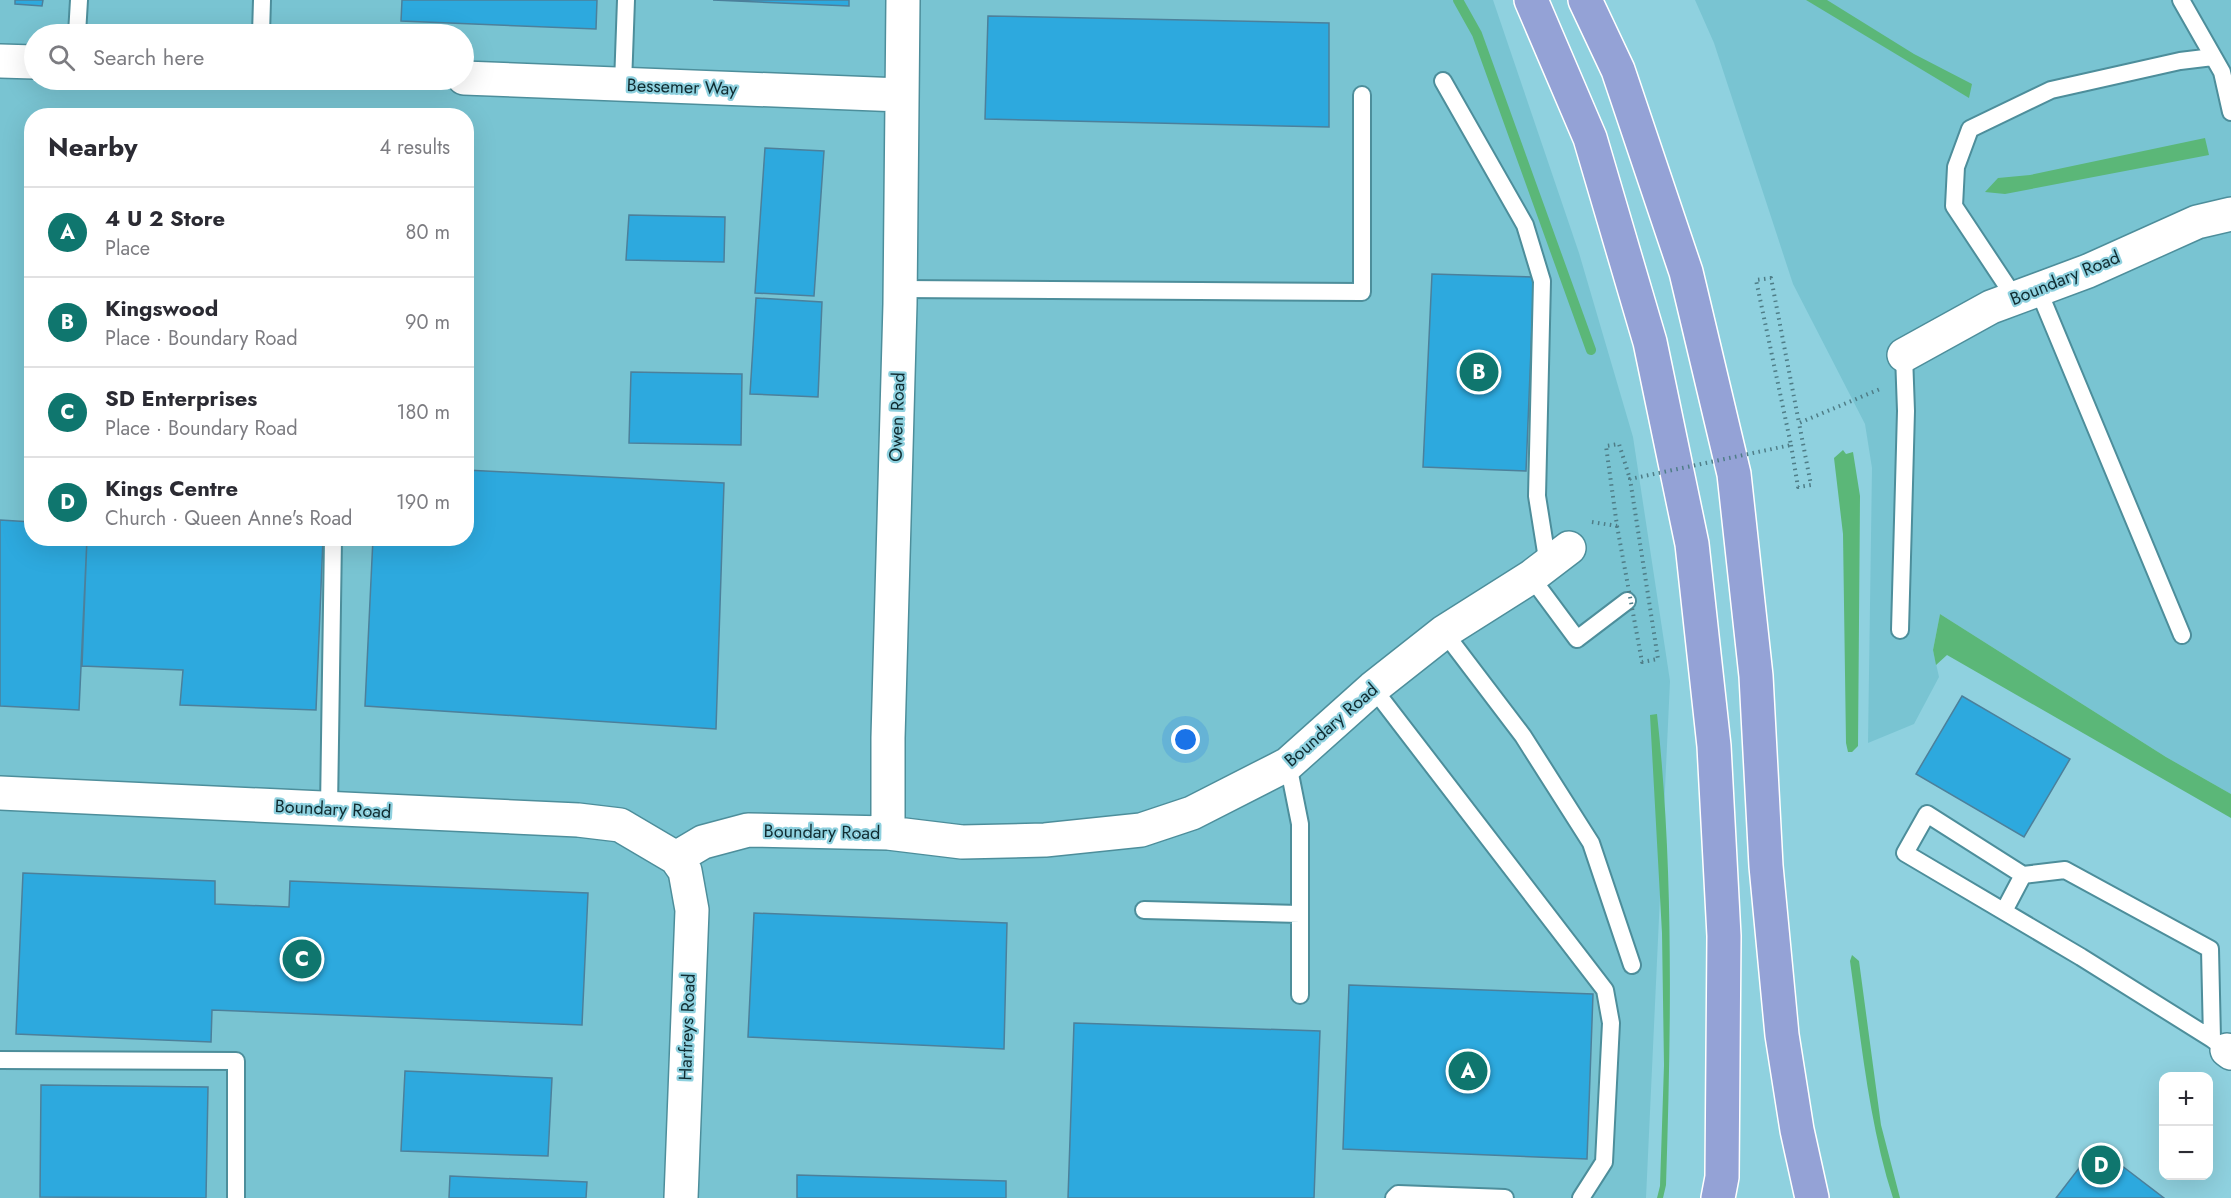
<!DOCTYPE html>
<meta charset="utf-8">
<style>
:root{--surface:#fff;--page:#f2f2f3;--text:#2b2b33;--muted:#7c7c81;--line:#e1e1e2;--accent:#0f766e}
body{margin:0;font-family:Jost,sans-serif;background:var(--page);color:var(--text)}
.controls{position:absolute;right:18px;bottom:18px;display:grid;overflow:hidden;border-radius:12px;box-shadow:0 6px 24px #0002}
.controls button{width:54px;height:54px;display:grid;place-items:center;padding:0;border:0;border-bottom:2px solid var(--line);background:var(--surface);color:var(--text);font:30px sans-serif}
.you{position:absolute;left:1186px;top:740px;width:21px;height:21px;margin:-15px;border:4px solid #fff;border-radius:50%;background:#1a73e8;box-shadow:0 0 0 9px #1a73e833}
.badge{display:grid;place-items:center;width:39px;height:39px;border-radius:50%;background:var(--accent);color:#fff;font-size:20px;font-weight:700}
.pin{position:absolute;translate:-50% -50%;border:3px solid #fff;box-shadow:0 2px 6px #0006}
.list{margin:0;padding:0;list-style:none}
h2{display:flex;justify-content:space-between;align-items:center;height:78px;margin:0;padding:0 24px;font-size:26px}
h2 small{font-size:20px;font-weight:400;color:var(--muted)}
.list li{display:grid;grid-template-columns:39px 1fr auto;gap:18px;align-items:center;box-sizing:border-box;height:90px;padding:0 24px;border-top:2px solid var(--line)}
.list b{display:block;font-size:22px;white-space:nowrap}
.list p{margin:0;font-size:20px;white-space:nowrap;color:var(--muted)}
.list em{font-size:20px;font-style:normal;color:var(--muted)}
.icon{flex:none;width:33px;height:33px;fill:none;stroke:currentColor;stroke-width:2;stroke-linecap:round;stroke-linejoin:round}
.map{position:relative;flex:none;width:2231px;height:1198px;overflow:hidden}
.search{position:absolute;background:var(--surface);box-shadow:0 6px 24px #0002;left:24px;top:24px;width:450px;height:66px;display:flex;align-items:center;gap:15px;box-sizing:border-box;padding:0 21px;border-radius:33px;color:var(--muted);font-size:22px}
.panel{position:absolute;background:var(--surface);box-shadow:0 6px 24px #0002;left:24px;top:108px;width:450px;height:438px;border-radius:24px}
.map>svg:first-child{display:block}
.built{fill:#79c4d2;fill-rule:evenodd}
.water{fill:#5bb778}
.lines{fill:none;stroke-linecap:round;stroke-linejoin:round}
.stream{stroke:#5bb778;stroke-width:10}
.building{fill:#2da9de;stroke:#4c809b;stroke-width:1.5}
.service-casing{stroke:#4d8e9b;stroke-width:20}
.minor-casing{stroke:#4d8e9b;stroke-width:36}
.trunk-casing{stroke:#fff;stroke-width:36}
.path{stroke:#4f7d87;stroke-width:4;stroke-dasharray:1.5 4.5;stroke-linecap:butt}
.service{stroke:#fff;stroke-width:16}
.minor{stroke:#fff;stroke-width:33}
.trunk{stroke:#94a2d6;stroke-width:33}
.path-bridge{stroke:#4f7d87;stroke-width:4;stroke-dasharray:1.5 4.5;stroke-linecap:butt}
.labels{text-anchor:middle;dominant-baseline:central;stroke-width:4.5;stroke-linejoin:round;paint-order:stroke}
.street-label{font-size:18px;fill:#102c31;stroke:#8fd1df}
</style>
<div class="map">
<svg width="2231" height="1198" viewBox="0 0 2231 1198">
<rect width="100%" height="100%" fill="#8fd1df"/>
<path class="built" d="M0,0H1493L1579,253L1633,437L1670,681L1646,1198H0ZM34,34H464V80H34ZM32,116H466V538H32Z
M1695,0H2231V794L2166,757L1940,614L1933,650L1939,677L1914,724L1868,743L1872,468L1865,424L1793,284L1714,43Z"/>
<path class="water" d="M1806,0H1827L1914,54L1972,84L1969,98Z
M2205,138L2209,155L2005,194L1985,192L1998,178L2030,175Z
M1843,450L1846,454L1853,452L1860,496L1858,746L1852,752H1848L1846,743L1843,534L1834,458Z
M1940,614L2166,757L2231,794V818L1947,655L1936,665L1933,650Z
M1657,714C1674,870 1671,1028 1666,1185L1663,1198H1657L1660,1186L1664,1065L1662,933L1650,715Z
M1852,955L1859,961L1881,1125L1900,1198H1893C1869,1124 1861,1039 1850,961Z"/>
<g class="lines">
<path class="stream" d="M1458,0L1477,34L1591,350"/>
</g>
<path class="building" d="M15,0H43L42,6L15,4Z
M402,0H597L596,29L401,21Z
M713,0H849V6Z
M988,16L1329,23V127L985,119Z
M765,148L824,151L814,296L755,293Z
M629,215L725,217L724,262L626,260Z
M1432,274L1534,277L1526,471L1423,467Z
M756,298L822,302L818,397L750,394Z
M631,372L742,374L741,445L629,443Z
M466,470L724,483L716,729L365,706L373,538H466Z
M0,520L32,522V538H87L79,710L0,706Z
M87,538H323L316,710L180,705L183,670L82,666Z
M1962,696L2070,759L2024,837L1916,774Z
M23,873L215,881V904L289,907L290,881L588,893L582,1025L212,1010L211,1042L16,1034Z
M754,913L1007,923L1004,1049L748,1037Z
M1349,985L1593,994L1587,1159L1343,1149Z
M1074,1023L1320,1031L1314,1198H1068Z
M405,1071L552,1078L548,1156L401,1151Z
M41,1085L208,1087L206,1198L40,1197Z
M2096,1146L2164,1198H2056Z
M797,1175L1006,1181V1198H797Z
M450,1176L587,1182L586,1198H449Z"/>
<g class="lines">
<g class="service-casing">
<path id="service" d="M2181,0L2222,72L2231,112
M77,34L79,0
M261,34L262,0
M1443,81L1525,225L1542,281L1537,496L1548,565
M623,84L626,0
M900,289L1362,292V95
M2038,289L2182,635
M2015,298L1954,206L1956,167L1970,129L2051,90L2180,61L2213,57
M1531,577L1577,639L1627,601
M1900,630L1906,411L1904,355
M1444,632L1523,736L1591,843L1632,965
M1373,688L1605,990L1611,1023L1604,1162L1581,1198
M329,808L333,538
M1144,910L1300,914V824L1288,764
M2004,911L2023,875
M1300,914V995
M2212,1039L2210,949L2065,870L2023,875L1927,814L1905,853L2081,957L2212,1039L2227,1050
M0,1060L236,1061V1198
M1394,1198L1398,1194L1505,1198"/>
</g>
<g class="minor-casing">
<path id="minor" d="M0,61L34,62
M464,78L901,95
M1904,355L1991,307L2088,271L2197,222L2231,214
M0,793L578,820L620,825L676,858L685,871L692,910L681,1198
M888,833V738L900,304L903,0
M676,858L703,842L748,830L888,833L962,842L1045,840L1141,830L1192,813L1288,764L1373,688L1444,632L1531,577L1569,548
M2227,1050L2231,1053"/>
</g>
<g class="trunk-casing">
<path id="trunk" d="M1531,0L1590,138L1650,342L1692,544L1714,746L1724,936L1722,1177L1718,1198
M1585,0L1618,70L1686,272L1734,474L1756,676L1766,866L1782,1035L1797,1130L1812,1198"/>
</g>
<path class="path" d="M1791,445L1798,487L1811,485L1799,423L1880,389
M1592,522L1617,526L1606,446L1619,444L1630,479"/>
<use href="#service" class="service"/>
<use href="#minor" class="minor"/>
<use href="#trunk" class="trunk"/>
<path class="path-bridge" d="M1617,526L1642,662L1658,659L1630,479L1791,445L1756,280L1771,278L1799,423"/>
</g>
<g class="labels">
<g class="street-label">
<text transform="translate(682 87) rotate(2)">Bessemer Way</text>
<text transform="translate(2065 278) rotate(-22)">Boundary Road</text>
<text transform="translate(897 417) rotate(-88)">Owen Road</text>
<text transform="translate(1331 725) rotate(-41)">Boundary Road</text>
<text transform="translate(333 809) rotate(3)">Boundary Road</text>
<text transform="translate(822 832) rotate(1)">Boundary Road</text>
<text transform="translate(687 1027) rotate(-88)">Harfreys Road</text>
</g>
</g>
</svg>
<div class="controls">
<button>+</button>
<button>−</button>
</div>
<div class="you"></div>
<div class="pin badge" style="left:1468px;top:1071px">A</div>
<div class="pin badge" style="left:1479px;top:372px">B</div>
<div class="pin badge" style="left:302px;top:959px">C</div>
<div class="pin badge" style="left:2101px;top:1165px">D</div>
<div class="search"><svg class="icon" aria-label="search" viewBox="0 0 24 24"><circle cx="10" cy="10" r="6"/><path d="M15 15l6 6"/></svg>Search here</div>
<section class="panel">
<h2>Nearby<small>4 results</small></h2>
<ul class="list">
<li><span class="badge">A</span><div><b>4 U 2 Store</b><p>Place</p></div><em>80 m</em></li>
<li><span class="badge">B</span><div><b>Kingswood</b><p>Place · Boundary Road</p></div><em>90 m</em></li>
<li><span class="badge">C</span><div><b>SD Enterprises</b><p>Place · Boundary Road</p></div><em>180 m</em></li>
<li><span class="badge">D</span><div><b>Kings Centre</b><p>Church · Queen Anne's Road</p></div><em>190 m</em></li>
</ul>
</section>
</div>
